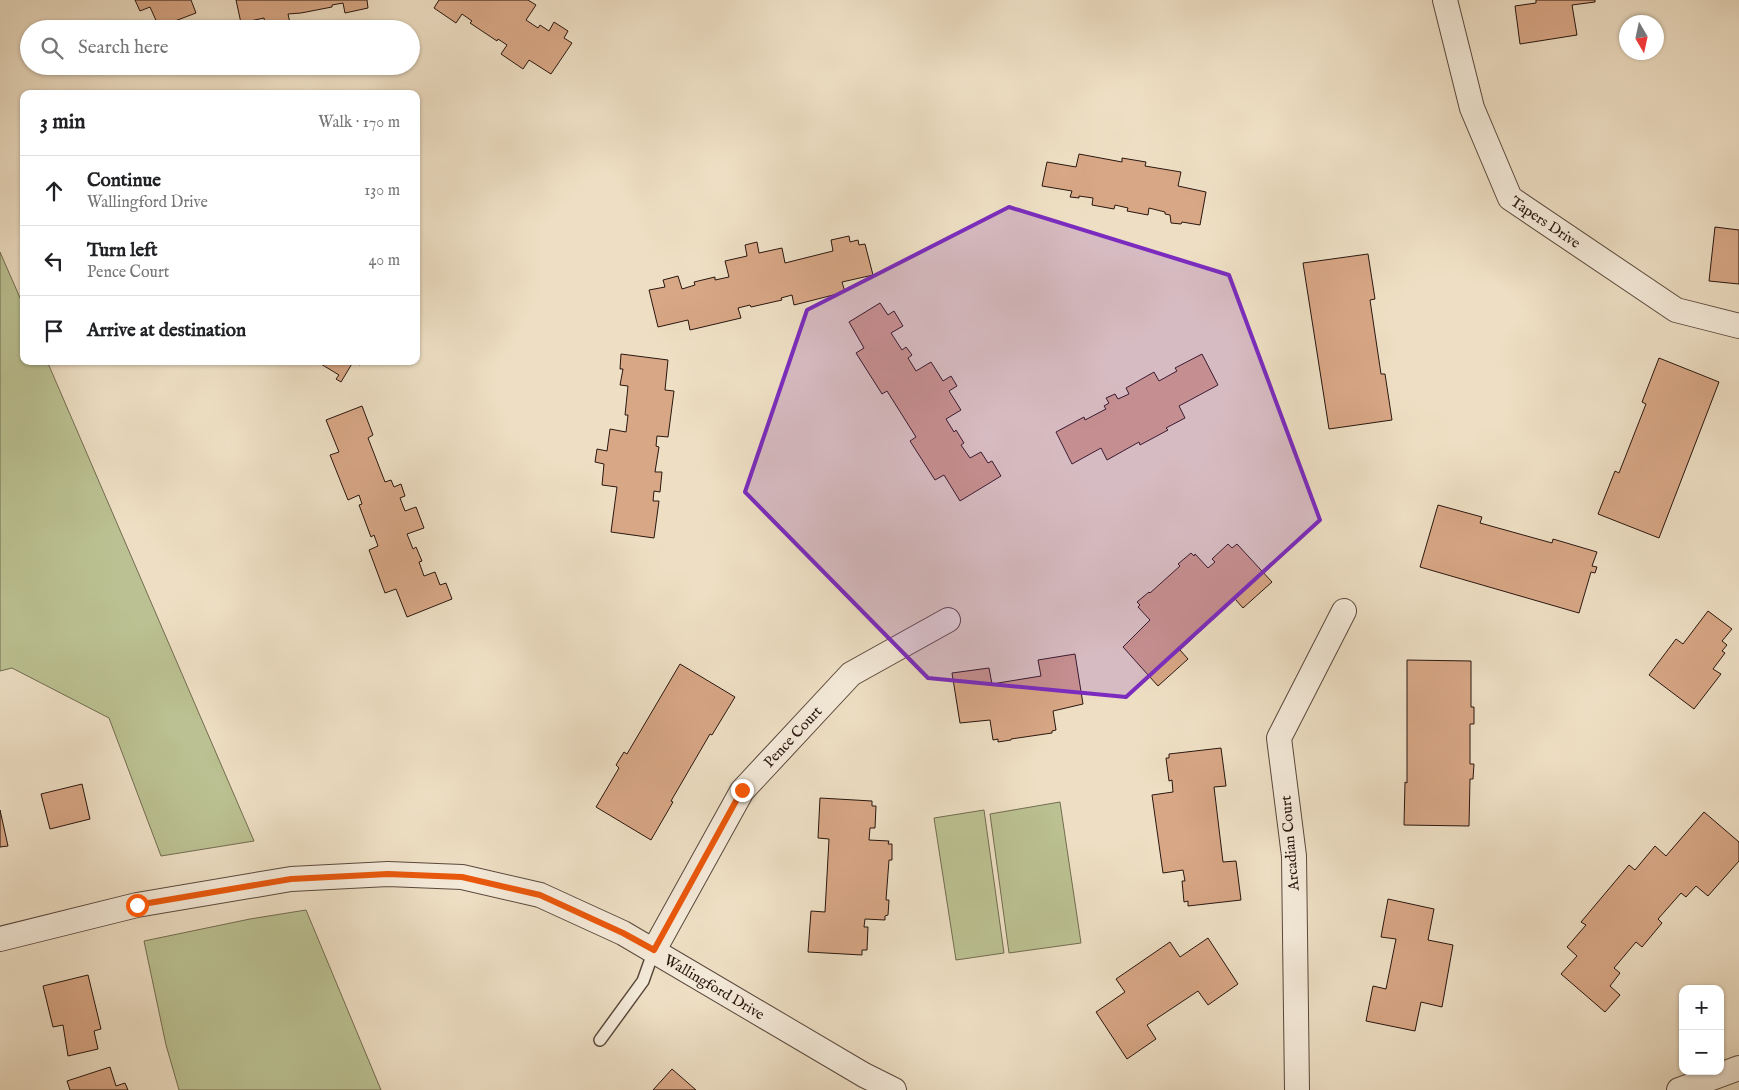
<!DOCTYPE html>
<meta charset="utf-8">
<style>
:root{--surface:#fff;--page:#f6f6f6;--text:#202124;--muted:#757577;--line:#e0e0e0}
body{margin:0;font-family:"IM FELL English",serif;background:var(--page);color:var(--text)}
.controls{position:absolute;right:15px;bottom:15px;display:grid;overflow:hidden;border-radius:10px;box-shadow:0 1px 4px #0004}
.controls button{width:45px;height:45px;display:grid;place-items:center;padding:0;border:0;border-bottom:1px solid var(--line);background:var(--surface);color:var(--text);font:25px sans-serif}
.compass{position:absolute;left:1619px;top:15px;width:45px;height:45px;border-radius:50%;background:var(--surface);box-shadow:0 1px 4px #0004;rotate:171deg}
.stop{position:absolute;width:15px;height:15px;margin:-11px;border:4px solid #ea580c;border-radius:50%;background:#fff}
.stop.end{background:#ea580c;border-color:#fff;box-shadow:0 1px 5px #0008}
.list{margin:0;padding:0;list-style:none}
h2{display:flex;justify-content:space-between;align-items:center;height:65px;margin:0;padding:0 20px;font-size:21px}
h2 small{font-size:16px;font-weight:400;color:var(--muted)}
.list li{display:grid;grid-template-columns:32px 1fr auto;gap:15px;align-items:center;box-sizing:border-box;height:70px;padding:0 20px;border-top:1px solid var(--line)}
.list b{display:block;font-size:19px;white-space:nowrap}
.list p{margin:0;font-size:16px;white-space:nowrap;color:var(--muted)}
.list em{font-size:16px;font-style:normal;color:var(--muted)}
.icon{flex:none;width:28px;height:28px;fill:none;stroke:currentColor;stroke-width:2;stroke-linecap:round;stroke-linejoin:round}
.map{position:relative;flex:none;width:1739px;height:1090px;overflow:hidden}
.search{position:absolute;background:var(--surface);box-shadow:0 1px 4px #0004;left:20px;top:20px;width:400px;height:55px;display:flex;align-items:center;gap:12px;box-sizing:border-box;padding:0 18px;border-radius:28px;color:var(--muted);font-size:19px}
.panel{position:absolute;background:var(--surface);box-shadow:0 1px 4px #0004;left:20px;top:90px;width:400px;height:275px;border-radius:10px}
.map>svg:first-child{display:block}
.green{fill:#bbc192;stroke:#726c50}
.building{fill:#d8a786;stroke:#29160f}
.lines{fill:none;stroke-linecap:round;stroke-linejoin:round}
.lane-casing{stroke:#5a483c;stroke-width:14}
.street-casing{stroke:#5a483c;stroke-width:26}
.lane{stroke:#f4ead9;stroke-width:11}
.street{stroke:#f4ead9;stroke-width:24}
.route{stroke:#ea580c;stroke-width:6}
.marked{fill:#7b2cbf;fill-opacity:0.2;stroke:#7b2cbf;stroke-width:4;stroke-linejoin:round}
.labels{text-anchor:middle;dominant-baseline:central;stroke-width:4;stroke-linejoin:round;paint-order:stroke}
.street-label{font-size:15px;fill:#29160f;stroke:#f4ead9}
</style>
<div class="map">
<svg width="1739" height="1090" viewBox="0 0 1739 1090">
<rect width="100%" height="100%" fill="#eedfc4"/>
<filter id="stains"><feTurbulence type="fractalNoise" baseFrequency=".004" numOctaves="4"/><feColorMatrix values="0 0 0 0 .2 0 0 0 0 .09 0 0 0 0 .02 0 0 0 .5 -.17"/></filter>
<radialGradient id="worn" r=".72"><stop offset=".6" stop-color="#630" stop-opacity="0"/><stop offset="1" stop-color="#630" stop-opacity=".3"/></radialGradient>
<path class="green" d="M0,252L24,307V361H47L254,841L161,856L109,718L12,668L0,671Z
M1060,802L1081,943L1009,953L990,814Z
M984,810L1004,953L956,960L934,818Z
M306,910L381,1090H179L166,1045L144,941L250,919Z"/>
<path class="building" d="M135,0H191L196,13L159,27L150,7L140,11Z
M236,0H367L368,8L345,13L343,3L332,5V7L301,13L288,14L290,23L266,28L264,18L241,23Z
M439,0H528L536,5L526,20L538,28L540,25L549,31L554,22L568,31L564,38L572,43L551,74L529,60L523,69L501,54L507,45L498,39L497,41L470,23L472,21L462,14L456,23L434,8Z
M1536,0H1595V2L1572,5L1577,35L1520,44L1515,6L1536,3Z
M1079,154L1122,162V158L1146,162L1145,166L1181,172L1178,186L1206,192L1200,225L1182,222L1181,224L1171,223L1170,215L1165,214V212L1149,208L1148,215L1127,211L1128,208L1115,205L1114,209L1092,205L1093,198L1079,196V198L1070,197L1072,191L1042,186L1047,162L1076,167Z
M1715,227L1739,230V284L1709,281Z
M849,236L850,242L858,240L859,245L865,244L873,275L842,282L845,292L794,305L792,295L781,298L782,300L751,307L750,305L738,308L741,318L690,330L688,320L658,327L649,290L665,287L663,280L678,276L682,289L695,285L694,282L715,277V280L729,277L725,261L747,256L745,245L757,242L759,253L782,248L785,263L833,251L831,240Z
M1368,254L1375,299L1370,300L1381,374H1385L1392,420L1329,429L1303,263Z
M880,303L888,315L894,311L903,326L891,333L902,350L906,347L912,355L908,358L916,371L931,362L943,381L951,376L957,386L949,391L961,410L946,419L954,432L956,430L964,443L961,445L970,458L981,452L988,463L992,461L1001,476L960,501L944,475L935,480L910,441L916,437L887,391L882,394L856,353L864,348L849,322Z
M621,354L668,360L665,390L674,391L668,437L657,436L656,446L659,447L655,472H662L660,492L654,491L653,501H659L654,538L611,532L617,487L602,485L604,464L595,462L597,449L607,451L610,429L626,432L628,415H625L628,386L620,385L623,369H620Z
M1202,354L1218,385L1179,406L1185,418L1166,428L1168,430L1140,445L1139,442L1107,460L1101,448L1072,464L1056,432L1084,417L1085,420L1106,409L1104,406L1109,403L1106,398L1115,394L1118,399L1129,394L1126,388L1154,372L1159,381L1177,371L1175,368Z
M1659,358L1719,382L1659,538L1598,514L1615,471L1619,473L1646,404L1642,402Z
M316,361H362L360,365L353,362L341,382L336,379L339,375Z
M362,406L373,435L368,438L385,482L391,480L394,487L401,484L405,496L400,498L405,511L416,507L424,528L407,534L413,549L416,547L422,561L419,562L424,576L435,572L440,585L446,583L452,599L407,617L396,589L385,593L369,550L378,546L374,535L371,537L359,505L362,504L359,495L348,500L330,455L339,452L326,420Z
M1438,505L1482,517L1480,523L1552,543L1553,539L1597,552L1592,566L1597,567L1595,573L1591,572L1579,613L1420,567Z
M1228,544L1232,548L1237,544L1272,582L1243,608L1235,599L1199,632L1180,650L1188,659L1158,686L1123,647L1150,620L1138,607L1140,605L1137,602L1149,592L1150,593L1180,566L1178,564L1191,553L1194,556L1195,554L1208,568L1215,562L1212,559Z
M1708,611L1732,629L1722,641L1727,645L1722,651L1725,653L1713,669L1721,674L1694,709L1649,675L1676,639L1683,644Z
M1075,654L1083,704L1053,711L1056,730L1052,731V733L1011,739V740L998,742V739L993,740L990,720L960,723L952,673L989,668L992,684L1041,676L1038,660Z
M1407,660L1471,661V707H1474V724H1470V764H1474L1473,779H1470L1469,826L1404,825L1405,782L1407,783Z
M680,664L735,697L712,735L710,734L671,801L673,802L651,840L596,807L619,768L616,765L624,752L627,754Z
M1221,748L1226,786L1214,787L1223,862L1236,861L1241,900L1188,906V901L1184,902L1182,881H1185L1183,870L1163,873L1152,795L1173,792L1172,780L1169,781L1166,758H1169V754Z
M82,784L90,819L50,829L41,794Z
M820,798L872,801V806H876L875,828H870L869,840L889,841L888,844H892V860H889L886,900H889L888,915L885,916V920L865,919L864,927H868L867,950H862V955L808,952L811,911L825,912L829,839L818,838Z
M0,810L8,846L0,847Z
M1704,812L1739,842V861L1708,896L1696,886L1686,897L1681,893L1658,919L1662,923L1642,947L1636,942L1614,968L1620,973L1610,986L1620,995L1605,1012L1561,974L1577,956L1567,947L1586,925L1581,922L1629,865L1635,870L1655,846L1666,856Z
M1388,899L1434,909L1428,940L1453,945L1442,1007L1421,1002L1415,1031L1366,1021L1373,986L1386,989L1396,939L1381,937Z
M1208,938L1238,984L1208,1005L1198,991L1147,1025L1156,1039L1127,1059L1096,1012L1125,992L1116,979L1170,942L1180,957Z
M88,975L101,1029L94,1031L98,1049L68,1056L63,1025L53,1027L43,986Z
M110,1067L116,1086L125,1083L128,1090H70L67,1081Z
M672,1069L696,1090H653Z"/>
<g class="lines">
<g class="lane-casing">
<path id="lane" d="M600,1040L643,981L654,950"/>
</g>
<g class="street-casing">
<g id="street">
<path id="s1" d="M1445,0L1472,108L1510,198L1676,310L1739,326"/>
<path id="s2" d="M0,939L137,905L291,879L388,874L462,877L540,895L623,933L864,1075L894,1090"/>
<path id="s3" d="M654,950L742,791L851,674L948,620"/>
<path d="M1297,1090L1294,856L1279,738L1344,611"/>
<path d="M1679,1090L1739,1068"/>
</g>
</g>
<use href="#lane" class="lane"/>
<use href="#street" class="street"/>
</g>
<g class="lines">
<path class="route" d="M137,905L291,879L388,874L462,877L540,895L623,933L654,950L742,790"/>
</g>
<path class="marked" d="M1009,207L1229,275L1320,520L1126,697L928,678L745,492L807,310Z"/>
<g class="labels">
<g class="street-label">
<text stroke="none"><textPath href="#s1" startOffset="252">Tapers Drive</textPath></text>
<text stroke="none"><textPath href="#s3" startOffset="256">Pence Court</textPath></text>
<text transform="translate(1290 843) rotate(-95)">Arcadian Court</text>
<text stroke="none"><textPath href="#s2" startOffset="746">Wallingford Drive</textPath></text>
</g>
</g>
<rect width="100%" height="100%" filter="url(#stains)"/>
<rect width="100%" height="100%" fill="url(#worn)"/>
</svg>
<div class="controls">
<button>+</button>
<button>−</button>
</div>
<svg class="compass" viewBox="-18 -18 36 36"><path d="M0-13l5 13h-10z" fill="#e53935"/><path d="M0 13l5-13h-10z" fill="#757577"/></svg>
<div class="stop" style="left:137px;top:905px"></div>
<div class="stop end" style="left:742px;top:790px"></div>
<div class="search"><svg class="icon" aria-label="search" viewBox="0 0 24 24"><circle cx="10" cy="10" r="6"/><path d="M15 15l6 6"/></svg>Search here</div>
<section class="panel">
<h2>3 min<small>Walk · 170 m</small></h2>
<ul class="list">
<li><svg class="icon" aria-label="ahead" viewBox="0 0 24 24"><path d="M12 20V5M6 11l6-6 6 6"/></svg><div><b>Continue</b><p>Wallingford Drive</p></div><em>130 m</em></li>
<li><svg class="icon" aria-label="left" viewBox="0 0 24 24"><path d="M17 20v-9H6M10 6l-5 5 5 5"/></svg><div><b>Turn left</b><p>Pence Court</p></div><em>40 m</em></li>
<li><svg class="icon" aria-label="arrive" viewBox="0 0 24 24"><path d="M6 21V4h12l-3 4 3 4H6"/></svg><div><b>Arrive at destination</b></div></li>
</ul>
</section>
</div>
